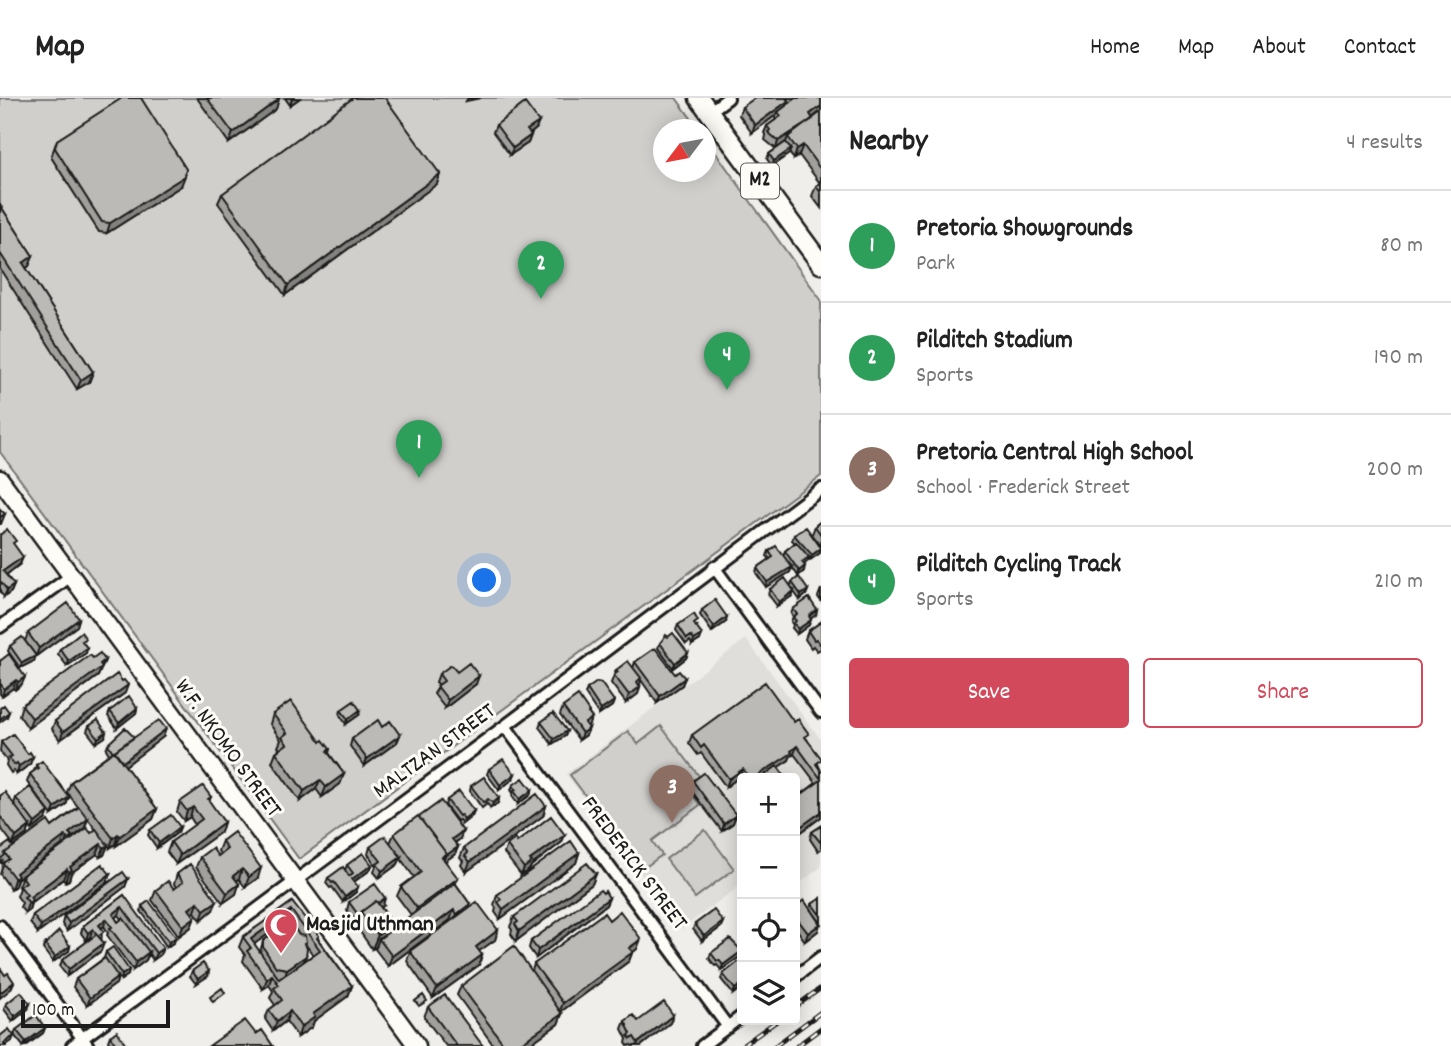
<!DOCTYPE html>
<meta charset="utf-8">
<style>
:root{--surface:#fff;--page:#f2f2f2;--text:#222;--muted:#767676;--line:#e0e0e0;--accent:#d1495b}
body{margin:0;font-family:Dekko,sans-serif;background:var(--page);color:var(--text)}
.controls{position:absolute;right:21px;bottom:21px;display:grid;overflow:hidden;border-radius:7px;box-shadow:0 4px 18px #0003}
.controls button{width:63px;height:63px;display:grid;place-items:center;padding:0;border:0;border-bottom:2px solid var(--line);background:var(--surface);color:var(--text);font:35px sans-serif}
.compass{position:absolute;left:653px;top:21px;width:63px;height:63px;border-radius:50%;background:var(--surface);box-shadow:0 4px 18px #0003;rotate:238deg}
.scale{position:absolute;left:21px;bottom:18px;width:149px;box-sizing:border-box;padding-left:7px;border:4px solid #1c1c1c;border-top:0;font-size:19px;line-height:24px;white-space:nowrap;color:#1c1c1c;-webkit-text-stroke:5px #fdfcf7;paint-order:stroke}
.you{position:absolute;left:485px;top:483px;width:24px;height:24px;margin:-18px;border:5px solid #fff;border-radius:50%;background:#1a73e8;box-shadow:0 0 0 10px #1a73e833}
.badge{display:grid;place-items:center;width:46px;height:46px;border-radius:50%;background:var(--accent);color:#fff;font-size:23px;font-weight:700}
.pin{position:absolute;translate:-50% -58px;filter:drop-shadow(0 2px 4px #0008)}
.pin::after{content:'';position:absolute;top:37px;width:24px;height:21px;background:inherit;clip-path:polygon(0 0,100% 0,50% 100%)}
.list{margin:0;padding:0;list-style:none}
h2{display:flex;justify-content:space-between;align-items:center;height:91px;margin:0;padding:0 28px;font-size:30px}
h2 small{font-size:23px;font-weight:400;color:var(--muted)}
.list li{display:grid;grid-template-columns:46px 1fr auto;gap:21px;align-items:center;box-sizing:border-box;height:112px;padding:0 28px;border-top:2px solid var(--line)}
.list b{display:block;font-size:26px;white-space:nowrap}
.list p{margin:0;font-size:23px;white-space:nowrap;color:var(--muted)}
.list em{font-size:23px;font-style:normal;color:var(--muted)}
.actions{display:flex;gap:14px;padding:21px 28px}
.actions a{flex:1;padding:16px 0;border:2px solid var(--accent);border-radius:7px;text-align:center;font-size:24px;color:var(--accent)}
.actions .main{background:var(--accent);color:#fff}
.icon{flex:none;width:38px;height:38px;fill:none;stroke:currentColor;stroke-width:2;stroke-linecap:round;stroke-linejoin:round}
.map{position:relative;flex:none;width:821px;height:948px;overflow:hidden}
header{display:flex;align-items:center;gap:42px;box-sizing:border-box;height:98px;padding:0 35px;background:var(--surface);border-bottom:2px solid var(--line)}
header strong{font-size:33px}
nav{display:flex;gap:38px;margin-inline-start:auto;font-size:24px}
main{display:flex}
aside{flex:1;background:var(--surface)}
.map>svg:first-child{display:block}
.built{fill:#e0deda}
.green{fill:#d0cfcc;stroke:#767674;stroke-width:2}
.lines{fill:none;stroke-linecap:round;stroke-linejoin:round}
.minor-casing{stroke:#1c1c1c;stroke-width:16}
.secondary-casing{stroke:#1c1c1c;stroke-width:21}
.primary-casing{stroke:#1c1c1c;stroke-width:23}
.minor{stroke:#fdfcf7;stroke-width:10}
.secondary{stroke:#fdfcf7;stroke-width:16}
.primary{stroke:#fdfcf7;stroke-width:18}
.rail-casing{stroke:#1c1c1c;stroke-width:5}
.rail{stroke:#fdfcf7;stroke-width:2.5;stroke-dasharray:8;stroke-linecap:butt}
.wall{fill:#a1a09d;stroke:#1c1c1c;stroke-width:2;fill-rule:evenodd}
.shaded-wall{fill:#83827f;stroke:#1c1c1c;stroke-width:2}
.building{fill:#bbbab6;stroke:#1c1c1c;stroke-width:2;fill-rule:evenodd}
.labels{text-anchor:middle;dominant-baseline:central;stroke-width:6;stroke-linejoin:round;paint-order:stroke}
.shield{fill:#fdfcf7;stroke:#605f5e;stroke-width:2}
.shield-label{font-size:21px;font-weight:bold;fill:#1c1c1c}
.street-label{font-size:23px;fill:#1c1c1c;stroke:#fdfcf7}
.poi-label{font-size:23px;font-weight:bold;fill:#1c1c1c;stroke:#fdfcf7;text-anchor:start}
</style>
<header>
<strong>Map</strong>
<nav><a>Home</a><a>Map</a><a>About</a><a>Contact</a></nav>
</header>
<main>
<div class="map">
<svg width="821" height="948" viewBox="0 0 821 948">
<rect width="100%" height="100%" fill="#f0eeea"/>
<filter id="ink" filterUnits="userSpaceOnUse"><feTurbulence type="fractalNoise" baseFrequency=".0143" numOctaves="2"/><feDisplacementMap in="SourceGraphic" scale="14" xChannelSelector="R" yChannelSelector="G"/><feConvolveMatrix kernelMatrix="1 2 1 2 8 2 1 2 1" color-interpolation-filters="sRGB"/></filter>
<g filter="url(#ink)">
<path class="built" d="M746,541L821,642V769L795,789V680H742V786L682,831L566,676Z"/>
<path class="green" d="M0,0H676L699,31L664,32V74H706V41L821,202V378L299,761L0,354Z
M661,628L699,678L686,688L700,707L652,743L662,757L641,772L570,677L628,633L638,646Z
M705,732L734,771L695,800L666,761Z"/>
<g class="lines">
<g class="minor-casing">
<path id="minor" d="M709,14L728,0
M714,469L821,614
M0,529L71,478
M505,628L728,929
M0,828L88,948
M795,879L821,859
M72,948L505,628L821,391
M702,948L742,918"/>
</g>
<g class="secondary-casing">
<path id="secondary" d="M0,381L417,948"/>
</g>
<g class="primary-casing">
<path id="primary" d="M699,0L821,166"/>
</g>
<use href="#minor" class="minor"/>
<use href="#secondary" class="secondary"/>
<use href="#primary" class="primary"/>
<g class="rail-casing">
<path id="rail" d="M795,909L821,890
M742,948L778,922
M775,948L821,914
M797,948L821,930"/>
</g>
<use href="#rail" class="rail"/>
</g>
<path class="wall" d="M197,0H279L276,11L229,45Z
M285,0H300L290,7Z
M786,0H821L812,20L821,14V82L819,84L799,57L794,61L789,55L772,68L767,61L769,56L776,51L765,42L766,38L764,35L767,28L775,22L776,17L752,35L739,17L742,9L787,7L790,5Z
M496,27L536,31L530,36L531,37L528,45L510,57L493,34Z
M57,42L181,88L107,135L99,134L51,59Z
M440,76L437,86L285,197L218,105L222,96Z
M821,84V110L812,98L816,88Z
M0,107L33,158L29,168L26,170L93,274L89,284L77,291L0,171Z
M821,423V448L812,436L815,428Z
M0,437L23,459L20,466L6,477L14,487L11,494L4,499L0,494Z
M794,437L820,455L810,462L809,460L807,464L804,466V473L798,478L792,469L790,474L766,489L756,475L757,470L770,461L767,458L769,453L783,457L785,453L795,445L792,442Z
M792,484L808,492L806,497L800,502L794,494L792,498L777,508L768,496L770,491L790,488Z
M821,491V503L818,499Z
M793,511L817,512L816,517L810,521L809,527L797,536L792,530L793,527L791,524L793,518L791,516Z
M702,512L726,524L712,534L700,517Z
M79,521L77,528L36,558L25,543L28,535Z
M821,524V551L817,553L813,548L811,550L805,541L808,533Z
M678,527L697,528L696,529L700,542L692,547L690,543L686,546L676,532Z
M660,545L688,555L686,560L673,570L658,550Z
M84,546L87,550L86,555L67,568L58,556L60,551Z
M10,548L34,563L20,570L8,553Z
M105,562L98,578L28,630L19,617L22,607Z
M0,563L22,586L15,592L13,590L2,598L0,596Z
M635,564L682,587L657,605L641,582L638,596L626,605L611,585L616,572L633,570Z
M457,574L476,586L445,610L434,596L439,587L436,584L439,576Z
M587,591L614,603L612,608L599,617L585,596Z
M125,595L60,642L52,631L55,623Z
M563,609L589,614V616L592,620L588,628L589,630L586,637L579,642L560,617Z
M137,610L136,615L117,630L108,618L110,613Z
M341,612L359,617L346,626L340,617Z
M273,616L321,644L330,651L329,655L344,676L340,686L322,699L316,691L300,703L272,664L276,654L280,651L278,649L281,642L270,626Z
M541,624L567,633L565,638L552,646L539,629Z
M89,628L105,639L96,645L87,633Z
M382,629L400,637L397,644L364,668L350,648L352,641Z
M692,637L807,641L821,673V719L796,738L795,736V692L799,698L816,685L794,656L790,659L789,662L778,669L786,680H763L764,679L762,680H742V681L740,678L726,689L701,655L698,657L689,645Z
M134,639H163L125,668L157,711L153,721L116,748L115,746L110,750L108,747L104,757L100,759L97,756L71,775L69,782L65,784L63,781L31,805L29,812L25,815L20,809L22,805L17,798L20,790L18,788L22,778L62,748L17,781L15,788L11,791L0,776L3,766L1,765L2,763L0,764V751L13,749L52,729L78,709L67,694L71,684L109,656L106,651L108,646ZM88,721L96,732L91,735L70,742L84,731Z
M1,644L30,666L17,676L14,672L11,675L6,667L7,663L0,653Z
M36,667L69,699L66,707L52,717L27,684L30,676L34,673Z
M489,671L513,681L499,692L487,676Z
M693,683L736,717L733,725L722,733L690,691Z
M513,687L532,692L530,697L518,706L512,698L513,695L511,692Z
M471,688L499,700L498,705L491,710L487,706L482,710L470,693Z
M0,698L14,706L16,700L46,721L32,732L30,729L27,736L13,746L0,729Z
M211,699L209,704L224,724L221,734L176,766L167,754L171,744L195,727L190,719L184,723L177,714L180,704Z
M447,702L472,718L462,726L459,722L457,723L445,707Z
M546,708L543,718L466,774L461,767L463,763L460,760L464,750Z
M821,728V751L818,753L810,741L812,734Z
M180,729L178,734L157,750L148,737L150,732Z
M394,736L460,741L455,745L458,749L455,756L445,763L456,786L470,806L469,810L498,832L495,842L479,853V867L433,900L407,863L410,853L451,823L450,822L388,868L375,851L376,849L372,851L356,828L357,825L347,812L349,804L383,808L381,809L393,826L391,832L411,817L397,798L401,789L414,779L400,760L398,766L379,780L374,774L376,768L368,756L370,749L390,745Z
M222,743L258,780L245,789L239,781L236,783L239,786L236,796L223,805L196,769L200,759L218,758L220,756L218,753Z
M517,744H562L531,768L529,772L521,777L504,755L507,747Z
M579,755L576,765L500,821L495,814L496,810L494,807L497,797Z
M347,767H372L370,772L354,784L358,789L356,794L343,804L332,789L330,790L326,785L328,780L345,772Z
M110,776L107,784L38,835L30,825L33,817Z
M177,776L213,812L201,822L195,814L192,815L195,819L191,829L179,838L152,802L156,792L174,791L176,789L174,786Z
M596,776L592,786L516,843L511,836L512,832L510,829L514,819Z
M128,781L125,789L67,833L62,826L64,818Z
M603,795L609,800L606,807L536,860L529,850L531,843Z
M124,797L160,857L153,862L149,856L146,862L133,872L107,837L108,835L104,828L102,830L101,853L67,878L60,869L62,862L92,840L90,839L86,842L81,835L83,828ZM119,817L122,821L118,824L115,820Z
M821,800V825L811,811L812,806Z
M292,804L352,888L348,898L314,923L312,929L298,939L286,923L273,933L265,921L269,912L275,907L270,900L273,893L269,887L263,891L243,863L245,857L239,849L243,839ZM279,829L277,833L263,843L260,854L254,846ZM306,847L313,857L304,863Z
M142,808L174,844L167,849L141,813Z
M795,809L818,833L805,843L795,829Z
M609,822L637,851L632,855L629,863L560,914L562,916L558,926L527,948H494L457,897L461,888L532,873L534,866Z
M695,826L721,829L702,843L693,831Z
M45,846L70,848L69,853L53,864L43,851Z
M106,854L128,877L121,882L118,879L116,886L87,907L73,889L76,881L104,860Z
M711,855L741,858L721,872L717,867L715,868L709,860Z
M192,873L208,878L196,886L190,878Z
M723,876L741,890L733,896L721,881Z
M6,906L28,911L13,923L4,911Z
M428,909L483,948H446L424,919Z
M673,917L670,925L641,948H632L631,947L628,948L626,945L627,941L622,931L625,923H638Z
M45,930L43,935L26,948H23L14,937L16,932Z
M110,938L127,948H112L108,943Z"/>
<path class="shaded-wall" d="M292,0H300L290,7Z
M468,0H481L466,3Z
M279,1L276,11L229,45L233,35Z
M788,3L785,10L778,14L776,17L752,35L755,27Z
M821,8V13L807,24L810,16Z
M813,21L788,39L786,44L776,51L778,43Z
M539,24L536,31L525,40L527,32Z
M531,37L528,45L510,57L513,50Z
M803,47L799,57L794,61L797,51Z
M791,51L789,56L772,68L774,63Z
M440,76L437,86L285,197L288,187Z
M185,78L181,88L107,135L110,125Z
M33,158L29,168L19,175L23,165Z
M93,274L89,284L77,291L81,282Z
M5,416L1,426H0V419Z
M821,451L820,455L810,462L812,457Z
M23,459L20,466L1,481L3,473Z
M805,468L804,473L798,478L799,473Z
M792,469L790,474L766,489L767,484Z
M14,487L11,494L4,499L7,492Z
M808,492L806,497L800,502L801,497Z
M794,493L792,498L777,508L779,504Z
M817,512L816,517L807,523L809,518Z
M727,519L726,524L712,534L714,529Z
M79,521L77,528L36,558L39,550Z
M811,522L809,527L797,536L798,531Z
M702,537L700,542L692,547L694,542Z
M87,550L86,555L67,568L69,563Z
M688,555L686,560L673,570L675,565Z
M36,558L34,563L20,570L22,565Z
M105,562L98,578L28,630L32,620Z
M479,578L476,586L445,610L448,602Z
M25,579L22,586L15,592L18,584Z
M685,580L682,587L657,605L660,598Z
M16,582L13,590L2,598L4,591Z
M128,587L125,595L60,642L63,634Z
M640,589L638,596L626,605L629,597Z
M614,603L612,608L599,617L601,612Z
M137,610L136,615L117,630L119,625Z
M360,612L359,617L346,626L348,621Z
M9,614L7,619L0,624V621Z
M589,630L586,637L579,642L582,635Z
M166,631L163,639L120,672L123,664Z
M567,633L565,638L552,646L554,641Z
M106,634L105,639L96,645L98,640Z
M400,637L397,644L364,668L367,661Z
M797,648L794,656L790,659L789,662L765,678V677L762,680H754Z
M33,659L30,666L17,676L19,668Z
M743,671L740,678L726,689L729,681Z
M344,676L340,686L322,699L326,689Z
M515,676L513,681L499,692L500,687Z
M320,682L316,691L300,703L304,693Z
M532,692L530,697L518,706L520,701Z
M69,699L66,707L52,717L55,710Z
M499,700L498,705L491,710L493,705Z
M546,708L543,718L466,774L470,764Z
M193,709L190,719L184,723L187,713Z
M157,711L153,721L116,748L120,738Z
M474,713L472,718L462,726L464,721Z
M49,714L46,721L32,732L35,725Z
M821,714V719L796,738L799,730Z
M736,717L733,725L722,733L724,726Z
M88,721L84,731L71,741L68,748L64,751L69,735Z
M224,724L221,734L176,766L180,757Z
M30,728L27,736L13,746L16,739Z
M180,729L178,734L157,750L159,745Z
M463,733L460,741L449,749L452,741Z
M118,736L115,746L110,750L113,740Z
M565,737L562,744L531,768L529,772L521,777L524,770L530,762Z
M65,738L62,747L17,781L15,788L11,791L16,775Z
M101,746L97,756L71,775L69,782L65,784L70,769Z
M108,747L104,757L100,759L104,750Z
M458,749L455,756L443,765L445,758Z
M579,755L576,765L500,821L503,811Z
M401,759L398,766L379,780L382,773Z
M372,767L370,772L350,786L352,781Z
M261,770L258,780L245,789L249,779Z
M67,771L63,781L31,805L29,812L25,815L30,799Z
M242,771L239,781L229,788L233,778Z
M110,776L107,784L38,835L41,828Z
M596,776L592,786L516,843L519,833Z
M458,780L454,790L413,820L417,810Z
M128,781L125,789L67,833L69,825Z
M239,786L236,796L223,805L227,795Z
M358,789L356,794L343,804L345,799Z
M385,800L383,808L366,820L363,817Z
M609,800L606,807L536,860L538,852Z
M217,803L213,812L201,822L204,812Z
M198,804L195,814L185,821L189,811Z
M470,806L467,816L453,826L457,816Z
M122,809L119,817L110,824L113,816Z
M291,812L288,822L250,849L251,841Z
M454,812L450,822L388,868L392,858Z
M195,819L191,829L179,838L183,828Z
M106,821L104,828L96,834L99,827Z
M723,824L721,829L702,843L704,838Z
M393,826L388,840L379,841L376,849L372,851L378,837Z
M820,826L818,833L805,843L808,835Z
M93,831L90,839L86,842L88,835Z
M498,832L495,842L472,858L476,849Z
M176,839L174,844L167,849L169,844Z
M641,841L637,851L632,855L629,863L559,915L563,905Z
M104,845L101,853L67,878L69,871Z
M70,848L69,853L53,864L55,859Z
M163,850L160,857L153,862L156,855Z
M742,853L741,858L721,872L723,867Z
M149,854L146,862L133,872L136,864Z
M482,857L479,867L433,900L437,890Z
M306,858L302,868L284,881L287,871Z
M129,872L128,877L121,882L122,877Z
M209,873L208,878L196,886L198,881Z
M272,877L269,887L263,891L267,881Z
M118,879L116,886L87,907L90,900Z
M14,884L11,891L0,900V895Z
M742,886L741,890L733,896L735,891Z
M352,888L348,898L314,923L312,929L298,939L301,929L313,916Z
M30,906L28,911L13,923L15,918Z
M290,913L286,923L273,933L277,923Z
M562,916L558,926L527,948H517Z
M673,917L670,925L641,948H637L638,945Z
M45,930L43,935L24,948L26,944Z
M14,938L12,943L5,948L4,945Z"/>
<path class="building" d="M122,0H141L186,71L185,78L110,125L102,124L55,50L57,42Z
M207,0H279V1L233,35Z
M353,0H385L440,76L288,187L222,96Z
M755,0H786L788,3L755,27L742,9Z
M794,0H821V8L810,16L813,21L778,43L768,34L770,32L767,28L781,18L778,14L795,1Z
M525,5L539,24L527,32L531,37L513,50L496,27Z
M821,14V72L803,47L797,51L788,39Z
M786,44L791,51L774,63L769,56Z
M821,84V95L816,88Z
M0,107L33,158L23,165L93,274L81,282L0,155Z
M0,411L5,416L0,419Z
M821,423V437L815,428Z
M806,429L821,450L812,457L794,437Z
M7,431L16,443L13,445L23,459L3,473L14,487L7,492L0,483V437Z
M796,444L809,459L802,464L805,468L799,473L785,453Z
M776,448L792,469L767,484L757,470L773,459L769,453Z
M799,479L808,492L801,497L792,484Z
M785,480L794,493L779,504L770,491Z
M809,500L817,512L809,518L811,522L798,531L794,525L796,523L793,519L797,516L793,511Z
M715,502L727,519L714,529L702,512Z
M68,505L79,521L39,550L28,535Z
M694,516L698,523L694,526L702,537L694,542L691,538L687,541L678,527Z
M821,524V545L820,546L816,541L814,542L808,533Z
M81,534L86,541L82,543L87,550L69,563L60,551Z
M673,535L688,555L675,565L660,545L666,537L668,539Z
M22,539L36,558L22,565L10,548Z
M655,550L675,576L679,573L685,580L660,598L635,564Z
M100,555L105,562L100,566L102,569L32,620L22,607L90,557L93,560Z
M9,556L25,579L18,584L16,582L4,591L0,585V563Z
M628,563L641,580L637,584L640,589L629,597L614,577L618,574L616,572Z
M469,565L479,578L448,602L437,588L444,583L439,576L451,567L457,574Z
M117,576L122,583L124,582L128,587L63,634L55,623Z
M597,584L601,585L614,603L601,612L587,591Z
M765,584L794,624L798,621L809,636L805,639L821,660V662L816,666L821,673V681L797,648L791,653L792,655L754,680H750L743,671L729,681L704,647L701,650L692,637Z
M129,598L137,610L119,625L110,613Z
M578,598L589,614L588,615L592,620L585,625L589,630L582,635L563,609Z
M291,603L321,644L323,642L330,651L327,653L344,676L326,689L320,682L304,693L276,654L287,646L282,639L287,635L273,616Z
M354,603L360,612L348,621L341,612Z
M4,607L9,614L0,621V610Z
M553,615L567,633L554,641L541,624Z
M98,622L106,634L98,640L89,628Z
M159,622L166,631L123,664L115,653Z
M378,622L382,629L390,623L400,637L367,661L352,641Z
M125,630L134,639L113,654L108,646Z
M13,636L28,656L30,654L33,659L19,668L17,665L14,667L9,660L12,658L1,644Z
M114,653L157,711L120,738L118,736L113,740L71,684Z
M503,661L515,676L500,687L489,671Z
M42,663L69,699L55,710L30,676L38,670L36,667Z
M777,668L786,680H767L765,677Z
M704,675L736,717L724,726L693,683Z
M484,679L499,700L493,705L488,701L484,705L471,688Z
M523,680L532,692L520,701L514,693L516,692L513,687Z
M821,682V714L799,730L795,725V692L799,698Z
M203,688L211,699L208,701L224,724L180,757L171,744L202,721L193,709L187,713L180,704Z
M30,689L49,714L35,725L16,700Z
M459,693L474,713L464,721L461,717L459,718L447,702Z
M5,694L30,728L16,739L0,718V698Z
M537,696L546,708L470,764L465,758L468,755L464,750Z
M441,703L463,733L452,741L458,749L445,758L446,755L419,719Z
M79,709L88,721L69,735L72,738L68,741L65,738L16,775L18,778L15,781L3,765L9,761L5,755L48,723L52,729Z
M171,717L180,729L159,745L150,732Z
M418,718L446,755L442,759L458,780L417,810L401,789L421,774L394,736Z
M551,718L565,737L530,762L532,764L524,770L507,747L515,741L517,744Z
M821,728V745L812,734Z
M87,730L91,735L96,731L108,747L104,750L101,746L70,769L72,772L69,774L67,771L30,799L32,802L29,805L24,799L27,797L20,788L26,784L22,778Z
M234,734L261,770L249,779L242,771L233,778L239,786L227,795L200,759L212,750L218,758L227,751L222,743Z
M385,738L401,759L382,773L377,766L381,763L370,749Z
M571,743L579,755L503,811L498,804L501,802L497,797Z
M10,744L13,749L5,755L4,758L0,761V751Z
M363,755L372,767L352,781L358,789L345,799L334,784L332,785L328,780L343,769L349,778L353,775L347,767Z
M587,765L596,776L519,833L515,826L518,824L514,819Z
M102,766L110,776L41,828L33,817Z
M190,766L217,803L204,812L198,804L189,811L195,819L183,828L156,792L168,783L174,791L183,784L177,776Z
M123,774L128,781L69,825L64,818Z
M455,785L470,806L457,816L454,812L392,858L379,841Z
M375,786L385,800L378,805L376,803L361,814L359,818L349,804Z
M600,792L603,795L605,793L609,800L538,852L531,843Z
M124,797L163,850L156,855L122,809L113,816L118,824L123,820L149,854L136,864L110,830L112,829L106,821L99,827L104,833L98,838L104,845L69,871L62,862L97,836L93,831L88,835L83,828Z
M821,800V818L812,806Z
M804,802L820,826L808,835L795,818V809Z
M149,803L176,839L169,844L142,808Z
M376,803L393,826L378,837L361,814Z
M292,804L319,838L317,840L352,888L313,916L315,919L301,929L290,913L277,923L269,912L282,902L274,890L279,887L272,877L267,881L247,853L251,850L243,839ZM291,812L320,852L279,881L251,841Z
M477,804L498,832L476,849L482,857L437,890L410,853Z
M714,812L723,824L704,838L695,826Z
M620,813L641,841L629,850L633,854L563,905L534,866L604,815L609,822Z
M285,824L292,826L299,837L305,838L306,845L304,846L307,850L306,858L287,871L276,869L263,849V843L281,830L279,827Z
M59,833L70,848L55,859L45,846Z
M730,841L742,853L723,867L719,862L717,863L711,855Z
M514,848L562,916L517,948H505L461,888Z
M113,849L129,872L122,877L106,854Z
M105,860L118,879L90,900L76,881Z
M742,861V881L741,882L742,886L735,891L723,876Z
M203,865L209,873L198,881L192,873Z
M1,871L5,877L8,875L14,884L0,895V872Z
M222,890L225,895L213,904L210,899Z
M21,894L30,906L15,918L6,906Z
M423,897L427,903L419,908L415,903Z
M445,897L483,948H457L428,909Z
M664,904L673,917L638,945L634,939L631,941L628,938L631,936L625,923L633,917L638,923Z
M36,917L45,930L26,944L16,932Z
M245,922L256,936L262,932L273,948H209Z
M9,931L14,938L4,945L6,948H0V938Z
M117,933L127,948H117L110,938Z"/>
</g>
<defs>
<g id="mosque-pin" transform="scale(1.75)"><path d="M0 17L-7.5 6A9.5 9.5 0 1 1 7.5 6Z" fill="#d1495b" stroke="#fdfcf7"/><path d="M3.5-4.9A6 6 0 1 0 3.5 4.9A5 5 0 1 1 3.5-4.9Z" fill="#fff"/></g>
</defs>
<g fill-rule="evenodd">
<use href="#mosque-pin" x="281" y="827"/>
</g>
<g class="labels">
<rect class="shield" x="741" y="65.5" width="38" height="35" rx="5"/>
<g class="shield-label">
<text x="760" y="83">M2</text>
</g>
<g class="street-label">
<text transform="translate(227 651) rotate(54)">W.F. NKOMO STREET</text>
<text transform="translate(435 654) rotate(-36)">MALTZAN STREET</text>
<text transform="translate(633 766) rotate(53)">FREDERICK STREET</text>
</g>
<g class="poi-label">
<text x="306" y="827">Masjid Uthman</text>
</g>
</g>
</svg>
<div class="controls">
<button>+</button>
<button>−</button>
<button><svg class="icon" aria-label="locate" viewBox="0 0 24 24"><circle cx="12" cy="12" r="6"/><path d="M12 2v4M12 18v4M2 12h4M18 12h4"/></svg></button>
<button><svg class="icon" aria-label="layers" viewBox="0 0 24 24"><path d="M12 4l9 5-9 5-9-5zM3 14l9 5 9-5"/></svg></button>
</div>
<svg class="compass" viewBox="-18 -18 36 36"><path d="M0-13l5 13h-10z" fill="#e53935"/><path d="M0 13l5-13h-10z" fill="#767676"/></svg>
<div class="scale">100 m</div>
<div class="you"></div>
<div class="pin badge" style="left:419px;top:380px;background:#2e9e5b">1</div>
<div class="pin badge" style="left:541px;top:201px;background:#2e9e5b">2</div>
<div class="pin badge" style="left:672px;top:725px;background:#8d6e63">3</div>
<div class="pin badge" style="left:727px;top:292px;background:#2e9e5b">4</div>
</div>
<aside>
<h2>Nearby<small>4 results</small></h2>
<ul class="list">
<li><span class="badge" style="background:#2e9e5b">1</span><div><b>Pretoria Showgrounds</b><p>Park</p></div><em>80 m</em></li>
<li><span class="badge" style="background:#2e9e5b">2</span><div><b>Pilditch Stadium</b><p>Sports</p></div><em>190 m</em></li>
<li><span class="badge" style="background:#8d6e63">3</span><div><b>Pretoria Central High School</b><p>School · Frederick Street</p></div><em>200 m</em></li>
<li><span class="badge" style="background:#2e9e5b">4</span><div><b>Pilditch Cycling Track</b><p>Sports</p></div><em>210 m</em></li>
</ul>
<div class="actions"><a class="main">Save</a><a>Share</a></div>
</aside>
</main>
